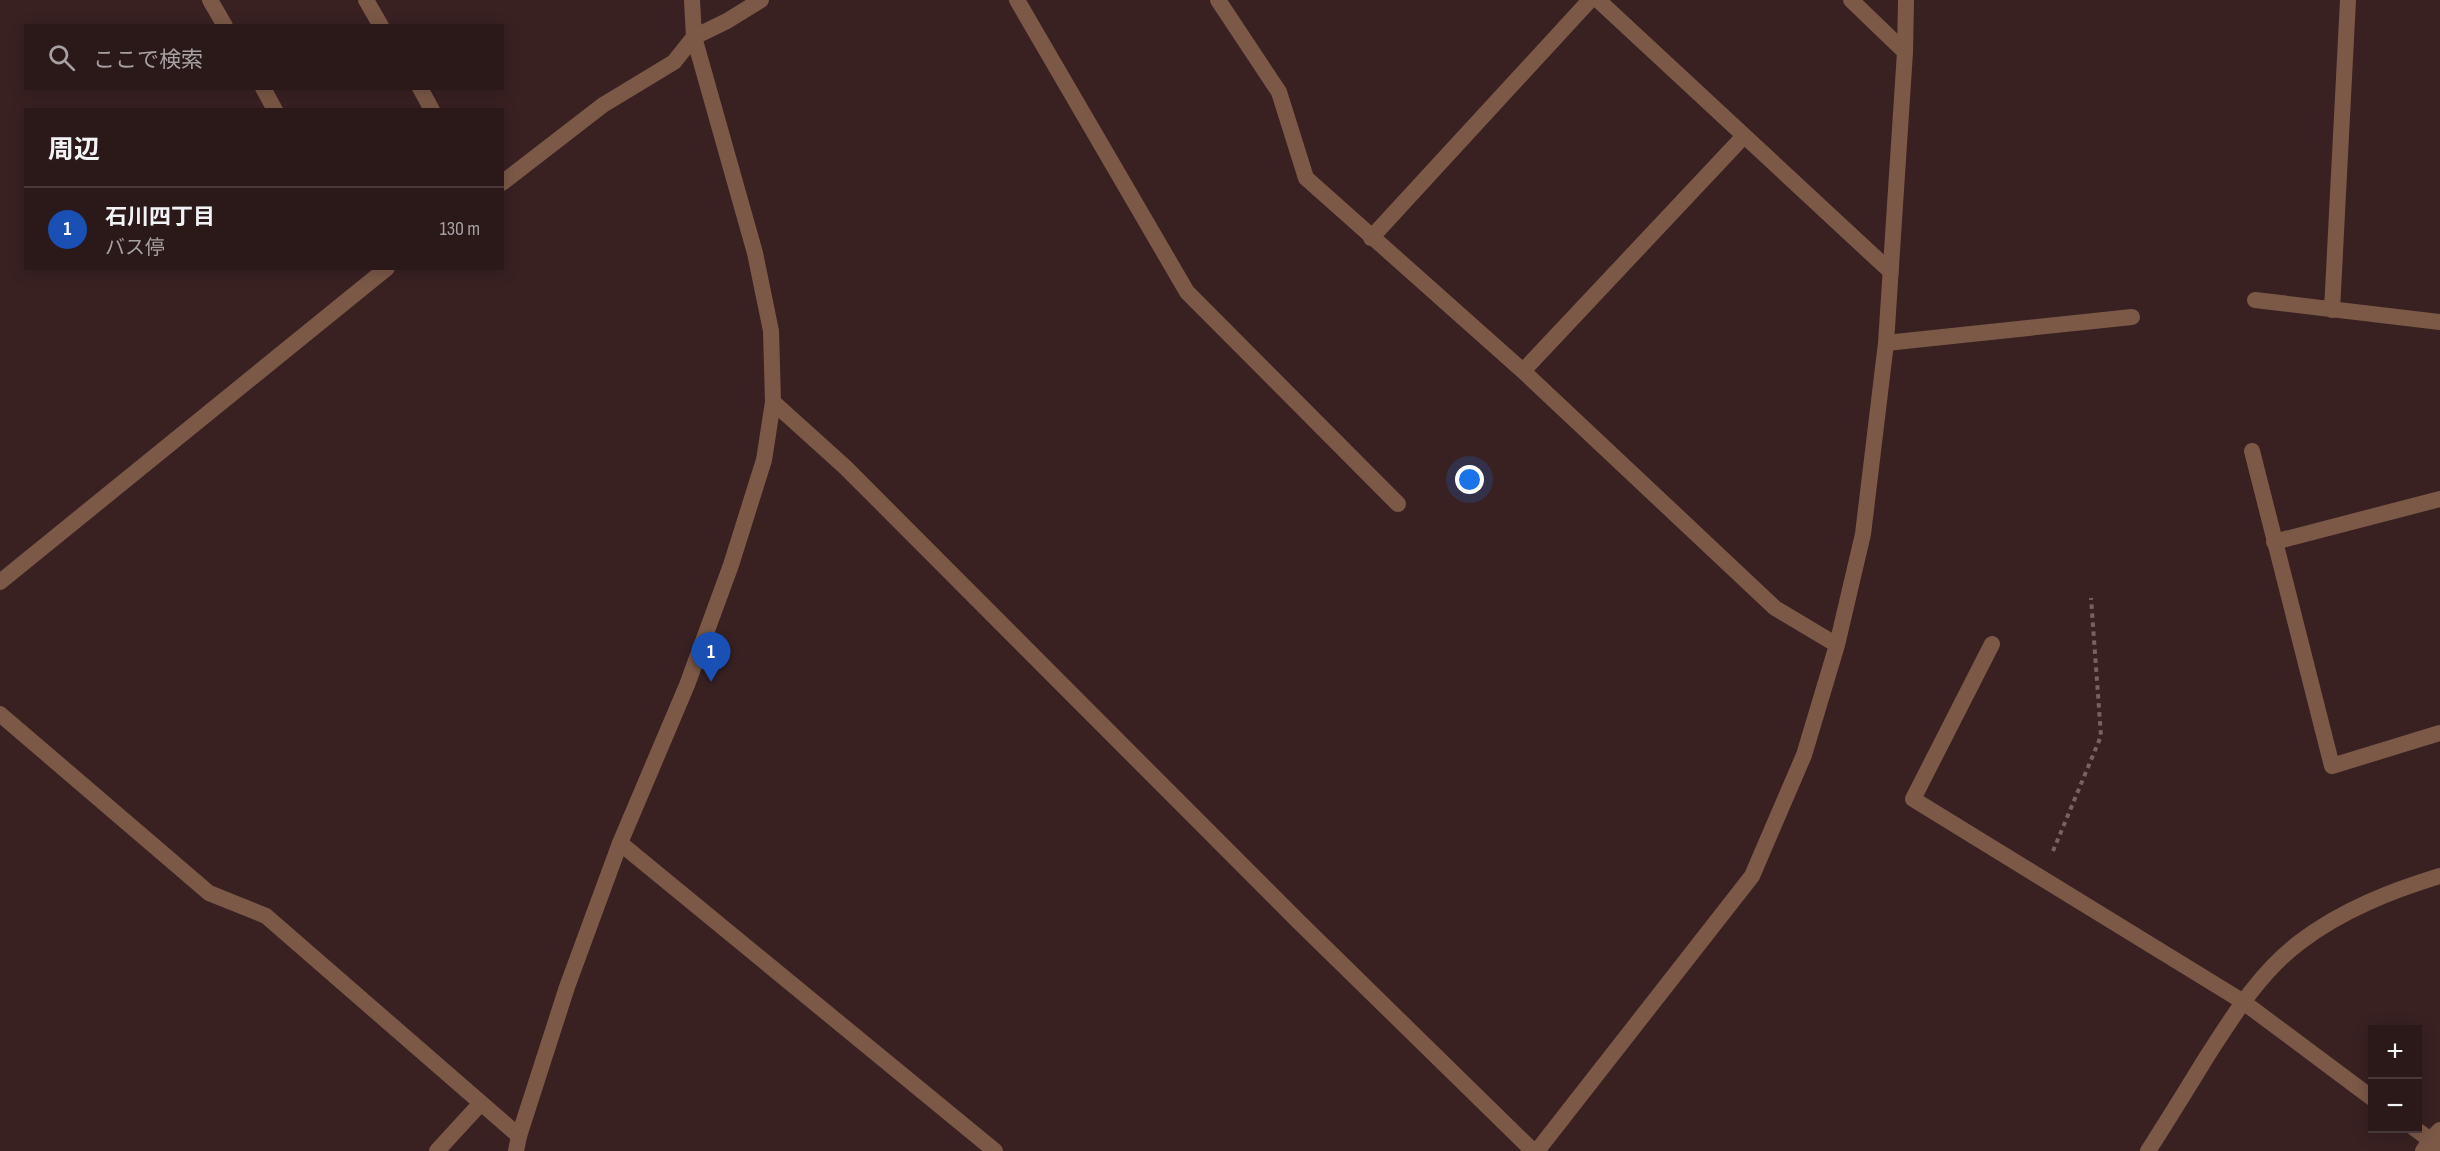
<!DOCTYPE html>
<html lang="ja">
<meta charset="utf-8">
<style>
:root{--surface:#2b191a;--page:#332223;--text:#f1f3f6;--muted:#a6a0a2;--line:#473839;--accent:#09cafa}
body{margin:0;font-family:"Sofia Sans Condensed","Noto Sans JP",sans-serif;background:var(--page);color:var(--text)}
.controls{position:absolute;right:18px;bottom:18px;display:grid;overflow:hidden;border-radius:0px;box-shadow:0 3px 15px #0003}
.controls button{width:54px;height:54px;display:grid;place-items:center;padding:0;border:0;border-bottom:2px solid var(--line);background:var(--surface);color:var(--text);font:30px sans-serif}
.you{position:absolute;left:1470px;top:480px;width:21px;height:21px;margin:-15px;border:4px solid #fff;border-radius:50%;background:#1a73e8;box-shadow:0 0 0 9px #1a73e833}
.badge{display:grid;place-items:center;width:39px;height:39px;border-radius:50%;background:var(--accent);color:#fff;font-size:20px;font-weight:700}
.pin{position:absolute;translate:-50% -50px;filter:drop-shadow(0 2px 3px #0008)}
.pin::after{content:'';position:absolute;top:32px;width:21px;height:18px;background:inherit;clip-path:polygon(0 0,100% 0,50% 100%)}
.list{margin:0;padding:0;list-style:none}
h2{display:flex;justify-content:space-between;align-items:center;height:78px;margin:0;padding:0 24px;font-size:26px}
h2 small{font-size:20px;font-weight:400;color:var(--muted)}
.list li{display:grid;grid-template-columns:39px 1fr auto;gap:18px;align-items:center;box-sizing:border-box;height:84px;padding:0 24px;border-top:2px solid var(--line)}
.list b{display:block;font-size:22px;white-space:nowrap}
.list p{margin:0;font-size:20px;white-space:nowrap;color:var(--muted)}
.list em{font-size:20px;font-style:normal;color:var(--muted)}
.icon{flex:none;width:33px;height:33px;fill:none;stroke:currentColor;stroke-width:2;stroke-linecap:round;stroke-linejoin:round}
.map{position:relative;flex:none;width:2440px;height:1151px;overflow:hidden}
.search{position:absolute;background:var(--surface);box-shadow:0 3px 15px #0003;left:24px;top:24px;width:480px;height:66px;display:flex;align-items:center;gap:15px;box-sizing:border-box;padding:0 21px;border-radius:0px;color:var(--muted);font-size:22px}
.panel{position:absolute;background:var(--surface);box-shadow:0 3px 15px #0003;left:24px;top:108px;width:480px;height:162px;border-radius:0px}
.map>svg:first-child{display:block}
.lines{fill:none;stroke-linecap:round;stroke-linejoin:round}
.path{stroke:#776162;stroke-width:4;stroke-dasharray:4.5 4.5;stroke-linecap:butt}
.service{stroke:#7c5947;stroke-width:16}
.minor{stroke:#7c5947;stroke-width:16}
.tertiary{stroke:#7c5947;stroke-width:16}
</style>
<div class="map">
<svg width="2440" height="1151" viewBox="0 0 2440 1151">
<rect width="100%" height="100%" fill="#392122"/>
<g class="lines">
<path class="path" d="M2053,851L2101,736L2091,598"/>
<path class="service" d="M210,0L225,26
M366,0L381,26
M1017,0L1187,292L1398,504
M1851,0L1905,52
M263,88L275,110
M420,88L432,110
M2255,300L2440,322
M2332,310L2348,0
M1886,343L2132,317
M2252,451L2332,766L2440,733
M2274,542L2440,499"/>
<path class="minor" d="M1218,0L1279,92L1306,178L1523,371L1775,608L1837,645
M1598,0L1891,272
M694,37L727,21L761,0
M1371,238L1590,0
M1523,371L1744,136
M1992,644L1913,799L2242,1001L2372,1098
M0,714L209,893L266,916L519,1136
M620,843L995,1151
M2414,1128L2440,1147
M437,1151L481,1103
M1537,1151L1752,876L1804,755L1837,645L1863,534L1886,343L1905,52L1906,0
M2148,1151C2168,1120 2187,1089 2206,1058C2233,1016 2260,972 2300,942C2342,910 2391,891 2440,876
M2423,1151L2430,1140L2440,1130"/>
<path class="tertiary" d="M502,183L603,105L674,62L694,37
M773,402L845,467L1297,920L1533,1151
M0,582L387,268
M516,1151L519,1136L567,987L620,843L687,685L731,565L764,460L773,402L771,331L755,253L694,37L692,0"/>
</g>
</svg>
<div class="controls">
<button>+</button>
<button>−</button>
</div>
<div class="you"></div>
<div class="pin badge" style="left:711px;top:682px;background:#1a4fb4">1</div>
<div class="search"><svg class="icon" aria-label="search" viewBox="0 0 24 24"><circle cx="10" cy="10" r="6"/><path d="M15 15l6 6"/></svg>ここで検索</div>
<section class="panel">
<h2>周辺<small></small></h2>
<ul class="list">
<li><span class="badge" style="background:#1a4fb4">1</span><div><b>石川四丁目</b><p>バス停</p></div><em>130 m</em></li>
</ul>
</section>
</div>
